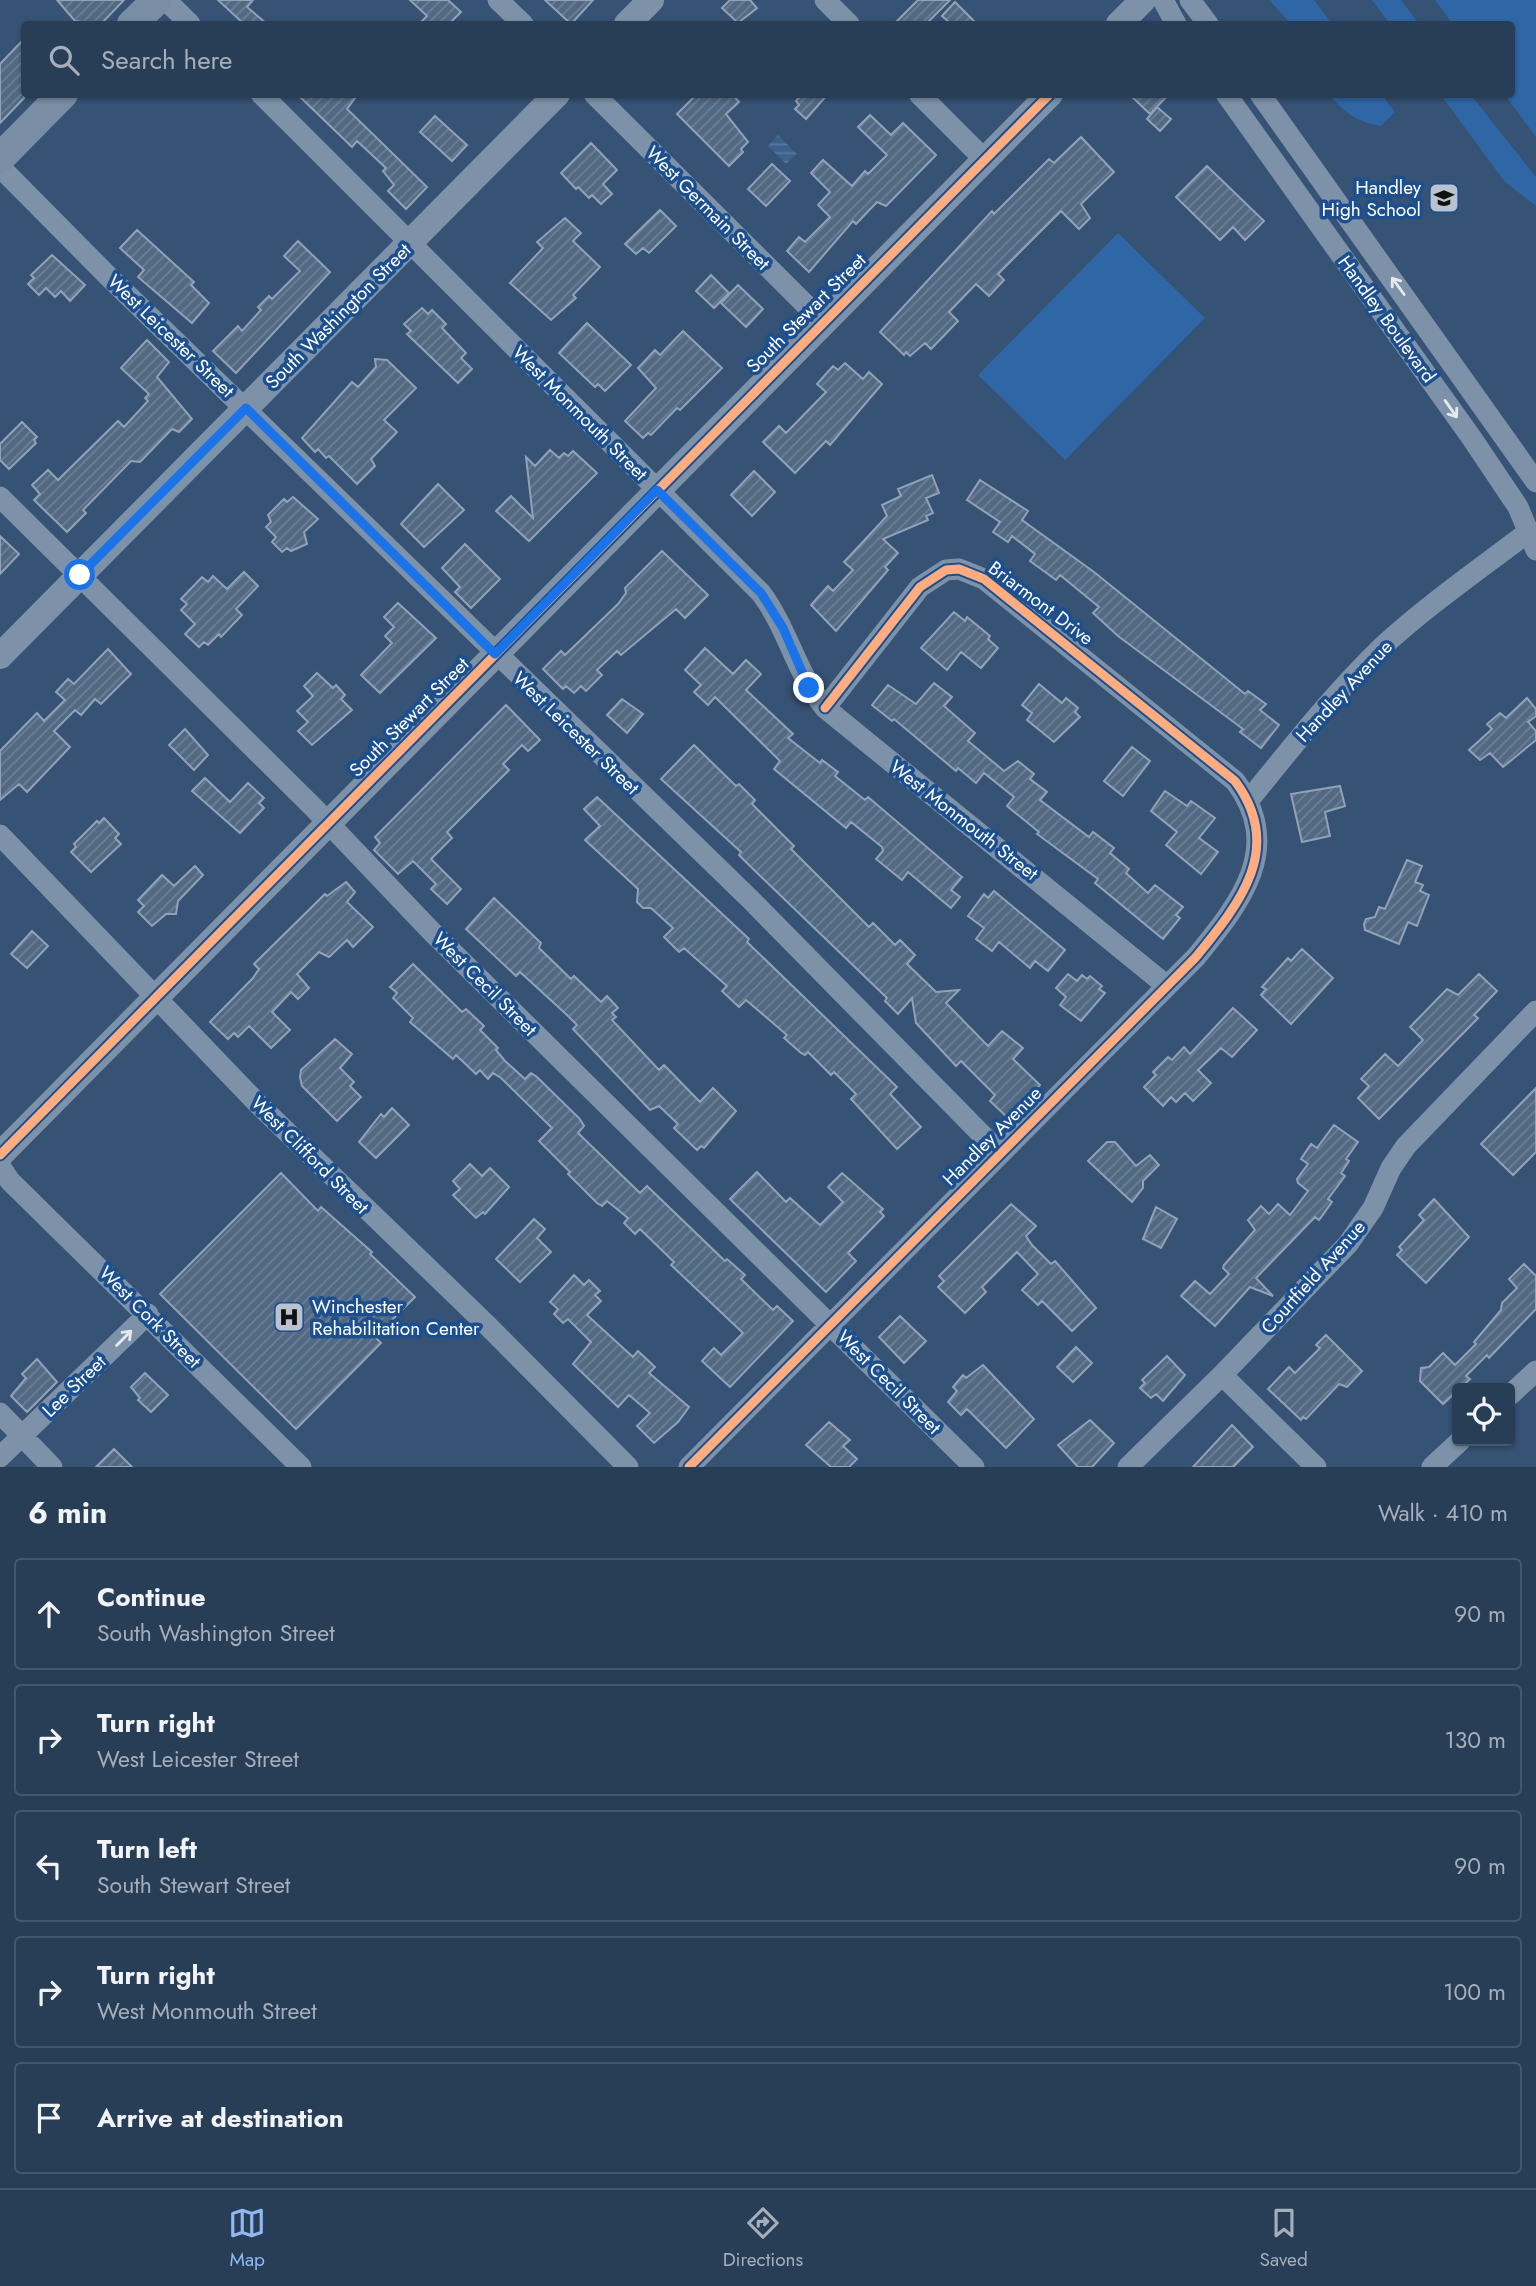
<!DOCTYPE html>
<meta charset="utf-8">
<style>
:root{--surface:#283e57;--page:#344961;--text:#f1f3f6;--muted:#a5aeba;--line:#44576d;--accent:#90b9f0}
body{margin:0;font-family:Jost,sans-serif;background:var(--page);color:var(--text)}
.controls{position:absolute;right:21px;bottom:21px;display:grid;overflow:hidden;border-radius:7px;box-shadow:0 2px 5px #0004}
.controls button{width:63px;height:63px;display:grid;place-items:center;padding:0;border:0;border-bottom:2px solid var(--line);background:var(--surface);color:var(--text);font:35px sans-serif}
.stop{position:absolute;width:21px;height:21px;margin:-16px;border:5px solid #1a73e8;border-radius:50%;background:#fff}
.stop.end{background:#1a73e8;border-color:#fff;box-shadow:0 2px 7px #0008}
.list{margin:0;padding:0;list-style:none}
h2{display:flex;justify-content:space-between;align-items:center;height:91px;margin:0;padding:0 28px;font-size:30px}
h2 small{font-size:23px;font-weight:400;color:var(--muted)}
.list li{display:grid;grid-template-columns:46px 1fr auto;gap:21px;align-items:center;box-sizing:border-box;height:112px;margin:0 14px 14px;padding:0 14px;border:2px solid var(--line);border-radius:7px}
.list b{display:block;font-size:26px;white-space:nowrap}
.list p{margin:0;font-size:23px;white-space:nowrap;color:var(--muted)}
.list em{font-size:23px;font-style:normal;color:var(--muted)}
.icon{flex:none;width:38px;height:38px;fill:none;stroke:currentColor;stroke-width:2;stroke-linecap:round;stroke-linejoin:round}
.map{position:relative;flex:none;width:1536px;height:1467px;overflow:hidden}
.search{position:absolute;background:var(--surface);box-shadow:0 2px 5px #0004;left:21px;right:21px;top:21px;height:77px;display:flex;align-items:center;gap:18px;box-sizing:border-box;padding:0 24px;border-radius:7px;color:var(--muted);font-size:26px}
.sheet{height:721px;background:var(--surface)}
nav{display:flex;justify-content:space-around;align-items:center;box-sizing:border-box;height:98px;border-top:2px solid var(--line);background:var(--surface);font-size:19px;color:var(--muted)}
nav a{display:grid;justify-items:center;gap:4px}
nav .on{color:var(--accent)}
.map>svg:first-child{display:block}
.green{fill:#2f66a5}
.water{fill:url(#water-rules)}
.building{fill:url(#building-hatch);stroke:#92a2b6;stroke-width:2}
.lines{fill:none;stroke-linecap:round;stroke-linejoin:round}
.minor{stroke:#7d92a8;stroke-width:21}
.tertiary{stroke:#7d92a8;stroke-width:26}
.secondary{stroke:#798da4;stroke-width:30}
.cycleway-casing{stroke:#1b4f8f;stroke-width:13}
.cycleway{stroke:#ffac80;stroke-width:9}
.oneway{stroke:#e5e9ee}
.route{stroke:#1a73e8;stroke-width:9}
.labels{text-anchor:middle;dominant-baseline:central;stroke-width:7;stroke-linejoin:round;paint-order:stroke}
.poi-label{font-size:19px;fill:#fff;stroke:#1b4f8f;text-anchor:end}
.street-label{font-size:19px;fill:#fff;stroke:#1b4f8f}
</style>
<div class="map">
<svg width="1536" height="1467" viewBox="0 0 1536 1467">
<defs>
<pattern id="water-rules" width="6" height="5" patternUnits="userSpaceOnUse" patternTransform="scale(1.75)"><rect width="6" height="5" fill="#3b618d"/><path d="M0 2.5h6" fill="none" stroke="#58799e"/></pattern>
<pattern id="building-hatch" width="6" height="6" patternUnits="userSpaceOnUse" patternTransform="scale(1.75)"><rect width="6" height="6" fill="#526984"/><path d="M-1 1l2-2M0 6l6-6M5 7l2-2" fill="none" stroke="#6c8096"/></pattern>
</defs>
<rect width="100%" height="100%" fill="#365274"/>
<path class="green" d="M1269,0H1314L1332,24H1291Z
M1372,0H1401L1419,24H1390Z
M1435,0H1536V137L1505,95L1512,94V24H1453Z
M1329,95H1382L1395,112L1381,126C1358,123 1344,112 1329,95Z
M1441,95H1471L1536,177V206L1504,181Z
M1118,233L1205,318L1065,460L978,375Z"/>
<path class="water" d="M778,135L797,154L786,164L768,146Z"/>
<path class="building" d="M57,0H124L101,24L75,21Z
M218,0H253L247,7L267,24H244Z
M410,0H448L461,12L449,24H419L427,16Z
M545,0H593L571,24Z
M730,0H750L757,8L738,23L722,8Z
M918,0H950L926,24H894Z
M955,2L977,24H951L942,16Z
M24,39V98L0,123V64Z
M297,94H358L347,109L427,187L406,209L388,191L394,185L383,171L386,168L357,141L352,147Z
M697,94H732L739,102L726,114L748,142L741,149L743,152L729,166L677,114Z
M802,94H828L806,119L795,109L799,105L796,101Z
M1129,94H1169L1150,114Z
M1157,107L1171,119L1160,131L1147,119Z
M870,115L891,135L903,123L936,155L886,206L877,202L856,224L853,221L809,272L787,251L799,237L805,242L830,217L818,205L830,192L811,173L823,160L852,186L865,171L868,174L887,155L858,127Z
M435,116L467,145L452,161L420,132Z
M1081,137L1114,172L1081,204L1090,218L1079,229L1061,211L998,274L1004,280L989,296L976,284L949,312L958,321L931,349L925,343L910,356L906,352L904,355L880,332L992,211L994,214L1049,159L1054,163Z
M591,143L617,170L603,184L612,194L601,204L592,195L589,198L578,187L576,189L561,173Z
M772,164L790,181L766,206L748,189Z
M1207,166L1264,221L1245,240L1233,227L1220,240L1176,197Z
M660,210L676,226L649,253L643,248L636,254L625,244Z
M565,218L581,233L573,241L600,267L573,295L576,298L551,320L510,283L543,248L537,242Z
M137,230L194,282L191,285L209,303L192,323L138,277L144,270L120,248Z
M298,241L330,272L236,373L213,351L238,326L242,331L261,310L258,307L269,296L272,299L300,271L284,256Z
M52,255L85,285L70,301L61,291L55,297L46,288L39,295L28,284L34,278L31,275Z
M711,275L729,293L714,308L696,291Z
M738,285L763,309L746,327L721,303Z
M422,308L428,314L432,310L446,324L442,328L466,353L461,358L472,369L458,383L407,334L411,331L404,324Z
M587,323L631,365L605,391L598,384L595,387L559,353Z
M683,331L722,368L680,410L677,408L651,435L648,433L643,438L625,421L656,388L638,368L655,350L660,355Z
M147,340L169,362L157,377L192,419L179,432L172,429L140,462L131,461L83,510L86,513L67,532L34,500L40,494L32,485L48,470L58,480L118,421L124,427L148,401L145,398L149,394L121,368Z
M375,359L387,360L416,388L384,420L397,432L371,459L375,466L357,484L329,456L326,458L318,449L315,452L302,438L352,382L358,387L376,367Z
M845,363L863,379L869,372L882,384L830,445L826,441L795,473L763,442L779,426L786,433L826,392L817,384L833,366L838,370Z
M22,422L37,437L34,440L36,443L9,469L0,460V444Z
M550,450L559,458L564,453L568,456L573,451L597,473L529,541L496,511L511,496L533,518L526,457L535,466Z
M754,471L775,492L752,516L731,495Z
M932,475L939,493L926,498L933,513L926,516L928,520L883,539L898,553L885,567L888,570L836,631L811,605L828,586L833,591L853,570L844,562L887,516L882,505L901,496L898,489Z
M980,480L1028,511L1022,520L1094,572L1245,694L1248,691L1266,704L1260,710L1279,725L1261,748L1240,732L1243,729L1118,636L1093,613L1099,607L1060,575L1056,580L1030,561L1035,554L1012,536L1008,542L993,532L1000,522L967,500Z
M438,484L464,510L424,547L401,524Z
M293,497L318,519L304,532L307,544L291,551L287,548L282,552L272,542L276,537L266,527L271,522L268,515L284,499L287,502Z
M0,536L19,554L0,574Z
M465,544L500,579L471,608L455,592L460,587L442,568Z
M662,551L708,595L685,618L676,609L621,655L617,651L597,670L602,675L586,691L581,686L574,693L566,686L563,689L543,669L561,651L565,655L618,604L626,593L625,588Z
M244,572L258,586L236,609L242,615L221,637L219,634L208,645L204,642L199,647L185,634L195,624L181,610L187,604L181,599L202,577L208,582L213,576L227,589Z
M398,603L436,638L380,693L361,675L392,643L385,636L394,627L384,617Z
M954,612L965,621L967,617L990,636L988,639L998,648L981,668L961,652L947,670L921,648Z
M705,648L733,674L746,660L761,674L746,690L793,734L788,738L820,763L822,760L838,772L835,776L865,800L868,797L962,877L951,890L960,897L951,908L908,872L902,880L876,859L883,851L882,847L851,822L846,828L774,769L780,761L715,697L708,705L694,692L701,685L685,670Z
M108,649L131,674L101,704L95,699L81,715L75,710L54,731L70,747L27,792L19,784L0,800V751L37,713L44,721L65,700L56,692L68,679L74,684Z
M317,673L333,688L336,685L345,695L341,699L352,710L312,745L298,731L308,722L297,711L313,696L304,686Z
M934,683L952,697L944,706L975,733L968,741L1004,771L1018,761L1034,774L1030,779L1047,792L1040,800L1089,837L1093,832L1114,848L1110,853L1129,869L1126,873L1148,893L1155,885L1183,907L1176,915L1180,918L1163,939L1095,883L1098,879L1037,834L1039,832L1007,806L1014,797L984,773L976,783L958,768L956,771L894,719L892,721L872,705L888,685L916,704Z
M1039,684L1062,703L1066,698L1078,708L1075,712L1080,717L1054,742L1027,720L1032,713L1022,705Z
M1527,698L1536,709V716L1528,722L1536,731V740L1503,767L1490,753L1480,760L1469,750L1492,729L1487,724L1500,713L1506,718Z
M622,699L643,714L627,733L607,715Z
M506,705L540,740L528,751L522,745L503,764L509,770L447,832L452,838L431,859L461,889L447,904L431,889L436,884L413,861L398,874L374,850L380,843L375,837Z
M185,729L208,755L194,770L169,745Z
M694,745L736,786L739,784L755,800L752,804L794,846L791,849L869,927L873,923L895,945L900,940L915,955L907,964L936,992L959,990L946,1003L988,1046L1002,1031L1023,1048L1013,1059L1040,1085L1008,1118L990,1101L995,1095L961,1061L956,1066L916,1023L912,998L898,1014L885,1001L887,998L751,867L739,855L741,852L661,779Z
M1132,747L1150,761L1123,796L1104,781Z
M205,778L230,802L248,783L264,798L259,803L264,808L240,833L192,791Z
M1340,786L1345,806L1325,812L1330,836L1302,842L1291,794Z
M1165,791L1187,806L1191,801L1215,818L1199,838L1218,852L1201,874L1166,845L1177,832L1151,811Z
M597,797L749,939L747,942L897,1087L890,1094L921,1127L897,1149L851,1099L856,1094L834,1072L831,1075L808,1052L805,1055L801,1053L784,1038L787,1035L746,1000L739,1007L722,991L727,986L684,948L679,952L664,937L673,928L651,908H643L637,902L638,889L585,840L600,826L584,809Z
M104,818L119,834L115,838L121,844L91,872L71,852L76,847L74,844L97,821L99,823Z
M1407,860L1422,866L1415,882L1423,885L1420,891L1429,895L1417,926L1408,922L1399,944L1365,930L1364,924L1366,919L1375,917L1379,907L1385,909Z
M195,866L203,875L178,901L176,914H166L152,926L138,912L144,906L138,900L162,875L174,886Z
M346,882L355,892L347,902L373,927L353,947L347,940L329,957L319,952L297,974L309,988L298,999L291,992L272,1012L290,1030L271,1048L249,1026L238,1037L234,1033L228,1039L210,1022L253,978L259,969L254,964L325,894L327,896Z
M994,891L1065,950L1048,971L1035,961L1030,968L999,942L992,951L976,939L984,928L968,916L984,894L988,898Z
M494,898L541,943L539,948L571,979L574,976L601,1002L607,996L618,1008L612,1013L616,1017L612,1020L659,1070L664,1065L700,1102L713,1088L736,1111L704,1148L701,1146L697,1150L674,1128L678,1124L659,1106L650,1110L573,1029L577,1025L567,1015L520,972L516,976L466,929Z
M32,931L48,946L27,968L11,954Z
M1302,949L1333,978L1291,1024L1261,995L1266,989L1262,987L1288,958L1291,961Z
M413,964L462,1012L466,1009L484,1026L480,1030L498,1048L496,1050L505,1061L525,1079L531,1073L537,1077L580,1119L584,1126L578,1133L640,1193L647,1186L725,1261L727,1259L745,1275L741,1279L773,1310L777,1306L793,1321L730,1387L702,1361L714,1348L721,1355L743,1333L671,1265L674,1262L640,1229L635,1234L624,1223L628,1218L607,1201L602,1206L597,1203L568,1174L570,1172L539,1141L552,1128L501,1078L493,1073L488,1079L480,1070L476,1074L456,1055L453,1059L410,1022L413,1018L393,998L397,993L390,987Z
M1068,974L1077,981L1082,975L1087,979L1090,976L1102,986L1099,989L1105,993L1081,1021L1060,1005L1066,997L1056,988Z
M1479,974L1497,991L1474,1015L1478,1018L1379,1119L1358,1098L1369,1086L1361,1079L1385,1054L1398,1066L1423,1040L1410,1027L1447,989L1458,995Z
M1233,1008L1257,1030L1232,1057L1221,1048L1198,1070L1211,1083L1193,1101L1185,1093L1176,1102L1171,1097L1163,1106L1144,1087L1156,1075L1153,1072L1168,1057L1172,1060L1184,1047L1190,1054Z
M335,1039L352,1054L340,1068L354,1082L350,1086L361,1097L337,1121L302,1086L300,1077L301,1070Z
M1536,1088V1152L1513,1175L1481,1144Z
M392,1108L409,1125L376,1158L359,1142L381,1114L384,1117Z
M1334,1125L1358,1142L1346,1159L1349,1161L1341,1173L1345,1176L1328,1199L1332,1202L1319,1220L1315,1217L1256,1278L1273,1296L1250,1287L1215,1326L1181,1296L1195,1281L1210,1294L1229,1274L1223,1268L1224,1265L1255,1230L1248,1220L1261,1206L1269,1214L1278,1204L1290,1215L1308,1191L1298,1183L1297,1179L1308,1164L1301,1159L1311,1144L1317,1148Z
M1107,1142H1115L1136,1166L1150,1155L1159,1165L1143,1181V1188L1132,1202L1088,1161Z
M470,1164L482,1176L490,1168L509,1187L485,1214L483,1212L476,1218L453,1195L460,1189L453,1181Z
M757,1172L786,1202L790,1198L820,1225L843,1202L828,1187L842,1173L883,1209L880,1212L884,1216L848,1253L856,1261L826,1292L730,1199Z
M281,1173L318,1211L321,1207L372,1252L370,1254L415,1297L375,1337L381,1343L296,1429L160,1294Z
M1434,1199L1469,1237L1426,1283L1397,1255L1402,1250L1399,1247L1424,1220L1419,1215Z
M1011,1204L1036,1226L1026,1236L1032,1245L1051,1264L1055,1261L1096,1308L1072,1331L1042,1301L1038,1305L1022,1290L1038,1274L1017,1252L982,1287L986,1292L965,1313L938,1287L944,1281L939,1276Z
M1156,1207L1177,1219L1161,1248L1143,1239Z
M534,1219L545,1229L537,1238L551,1252L520,1282L496,1259Z
M1524,1264L1536,1276V1309L1489,1358L1487,1355L1466,1376L1470,1379L1443,1404L1420,1381L1421,1368L1429,1367L1443,1353L1455,1365L1476,1344L1474,1342L1501,1310L1502,1303L1517,1288L1509,1279Z
M574,1275L584,1285L589,1280L600,1291L595,1295L601,1301L587,1315L633,1357L638,1351L655,1367L649,1373L689,1407L678,1422L654,1443L637,1426L650,1413L629,1395L618,1407L573,1364L591,1342L568,1319L563,1323L554,1314L558,1309L550,1302Z
M900,1316L926,1341L904,1363L879,1337Z
M1326,1335L1362,1371L1347,1387L1339,1384L1306,1419L1303,1417L1301,1420L1268,1389L1289,1367L1295,1373L1320,1348L1316,1345Z
M1076,1347L1092,1363L1073,1382L1057,1367Z
M1167,1356L1185,1375L1163,1401L1156,1394L1151,1398L1140,1388L1145,1383L1142,1380Z
M37,1359L57,1382L27,1412L11,1396L26,1378L22,1374Z
M983,1365L1034,1419L1006,1448L967,1409L961,1415L948,1402L957,1391L953,1387L963,1375L966,1378Z
M145,1373L168,1395L151,1412L138,1400L140,1398L131,1387Z
M1090,1420L1114,1443L1092,1467H1078L1058,1445Z
M829,1422L850,1440L843,1446L857,1459L849,1467H831L806,1445Z
M1232,1425L1253,1447L1233,1467H1193Z
M114,1449L132,1467H96Z"/>
<g class="lines">
<path class="minor" d="M166,0L190,24
M498,0L523,24
M825,0L849,24
M1163,0L1176,24
M1190,0L1208,24
M261,94L761,593C788,629 796,673 825,708L1167,986
M594,94L822,321
M919,94L984,159
M1226,94L1471,437L1518,507L1536,550
M1260,94L1536,482
M0,167L107,275L750,899L1000,1153
M0,497L314,808L431,931L974,1467
M1249,800C1292,747 1334,693 1383,646C1428,605 1478,570 1527,533
M0,835L259,1105L487,1325L628,1467
M0,1166L10,1181L301,1467
M1222,1375L1316,1467
M1510,1395L1536,1371
M0,1413L52,1467
M0,1457L148,1314
M689,1467L1196,957C1240,903 1285,848 1235,781L984,579L959,569L946,570L920,587L825,708
M1128,1467L1222,1375L1348,1244L1373,1208L1391,1168L1406,1146L1536,1011
M1432,1467L1460,1441"/>
<path class="tertiary" d="M627,24L651,0
M1119,24L1143,0
M0,656L557,94
M0,1155L1050,94"/>
<path class="secondary" d="M132,24L157,0
M0,158L63,94"/>
<g class="cycleway-casing">
<path id="cycleway" d="M0,1155L1050,94
M689,1467L1196,957C1240,903 1285,848 1235,781L984,579L959,569L946,570L920,587L825,708"/>
</g>
<use href="#cycleway" class="cycleway"/>
</g>
<defs><path id="oneway-shaft" d="M-6 0H5M1.5-3L5.5 0L1.5 3" fill="none" stroke-width="1.6" stroke-linecap="round" stroke-linejoin="round" transform="scale(1.75)"/></defs>
<g class="oneway">
<use href="#oneway-shaft" transform="translate(1398 286) rotate(-126)"/>
<use href="#oneway-shaft" transform="translate(1451 409) rotate(55)"/>
<use href="#oneway-shaft" transform="translate(124 1338) rotate(-45)"/>
</g>
<g class="lines">
<path class="route" d="M80,575L246,408L495,654L657,490L761,593L783,628L809,688"/>
</g>
<defs>
<g id="school-square" transform="scale(1.575)"><rect x="-9" y="-9" width="18" height="18" rx="4" fill="#b9c2ce" stroke="#1b4f8f"/><path d="M0-5L7-2L0 1L-7-2ZM-4 1L0 2.5L4 1V4Q0 6-4 4Z" fill="#111"/></g>
<g id="hospital-square" transform="scale(1.575)"><rect x="-9" y="-9" width="18" height="18" rx="4" fill="#b9c2ce" stroke="#1b4f8f"/><path d="M-5-5h3v3.5h4V-5h3V5h-3V1.5h-4V5h-3Z" fill="#111"/></g>
</defs>
<g fill-rule="evenodd">
<use href="#school-square" x="1444" y="198"/>
<use href="#hospital-square" x="289" y="1317"/>
</g>
<g class="labels">
<g class="poi-label">
<text x="1421" y="187">Handley<tspan x="1421" dy="22">High School</tspan></text>
<text x="312" y="1306" text-anchor="start">Winchester<tspan x="312" dy="22">Rehabilitation Center</tspan></text>
</g>
<g class="street-label">
<text transform="translate(708 208) rotate(45)">West Germain Street</text>
<text transform="translate(806 313) rotate(-45)">South Stewart Street</text>
<text transform="translate(338 316) rotate(-45)">South Washington Street</text>
<text transform="translate(1387 319) rotate(54)">Handley Boulevard</text>
<text transform="translate(171 336) rotate(44)">West Leicester Street</text>
<text transform="translate(580 413) rotate(45)">West Monmouth Street</text>
<text transform="translate(1041 603) rotate(37)">Briarmont Drive</text>
<text transform="translate(1344 691) rotate(-47)">Handley Avenue</text>
<text transform="translate(409 717) rotate(-45)">South Stewart Street</text>
<text transform="translate(576 733) rotate(44)">West Leicester Street</text>
<text transform="translate(964 820) rotate(38)">West Monmouth Street</text>
<text transform="translate(485 984) rotate(45)">West Cecil Street</text>
<text transform="translate(992 1136) rotate(-45)">Handley Avenue</text>
<text transform="translate(310 1155) rotate(45)">West Clifford Street</text>
<text transform="translate(1313 1277) rotate(-48)">Courtfield Avenue</text>
<text transform="translate(150 1317) rotate(45)">West Cork Street</text>
<text transform="translate(889 1382) rotate(45)">West Cecil Street</text>
<text transform="translate(74 1386) rotate(-44)">Lee Street</text>
</g>
</g>
</svg>
<div class="controls">
<button><svg class="icon" aria-label="locate" viewBox="0 0 24 24"><circle cx="12" cy="12" r="6"/><path d="M12 2v4M12 18v4M2 12h4M18 12h4"/></svg></button>
</div>
<div class="stop" style="left:80px;top:575px"></div>
<div class="stop end" style="left:809px;top:688px"></div>
<div class="search"><svg class="icon" aria-label="search" viewBox="0 0 24 24"><circle cx="10" cy="10" r="6"/><path d="M15 15l6 6"/></svg>Search here</div>
</div>
<section class="sheet">
<h2>6 min<small>Walk · 410 m</small></h2>
<ul class="list">
<li><svg class="icon" aria-label="ahead" viewBox="0 0 24 24"><path d="M12 20V5M6 11l6-6 6 6"/></svg><div><b>Continue</b><p>South Washington Street</p></div><em>90 m</em></li>
<li><svg class="icon" aria-label="right" viewBox="0 0 24 24"><path d="M7 20v-9h11M14 6l5 5-5 5"/></svg><div><b>Turn right</b><p>West Leicester Street</p></div><em>130 m</em></li>
<li><svg class="icon" aria-label="left" viewBox="0 0 24 24"><path d="M17 20v-9H6M10 6l-5 5 5 5"/></svg><div><b>Turn left</b><p>South Stewart Street</p></div><em>90 m</em></li>
<li><svg class="icon" aria-label="right" viewBox="0 0 24 24"><path d="M7 20v-9h11M14 6l5 5-5 5"/></svg><div><b>Turn right</b><p>West Monmouth Street</p></div><em>100 m</em></li>
<li><svg class="icon" aria-label="arrive" viewBox="0 0 24 24"><path d="M6 21V4h12l-3 4 3 4H6"/></svg><div><b>Arrive at destination</b></div></li>
</ul>
</section>
<nav>
<a class="on"><svg class="icon" aria-label="map" viewBox="0 0 24 24"><path d="M3 6l6-2 6 2 6-2v14l-6 2-6-2-6 2zM9 4v14M15 6v14"/></svg>Map</a>
<a><svg class="icon" aria-label="directions" viewBox="0 0 24 24"><path d="M12 3l9 9-9 9-9-9zM9 14v-3h6M13 9l2 2-2 2"/></svg>Directions</a>
<a><svg class="icon" aria-label="saved" viewBox="0 0 24 24"><path d="M7 4h10v16l-5-4-5 4z"/></svg>Saved</a>
</nav>
